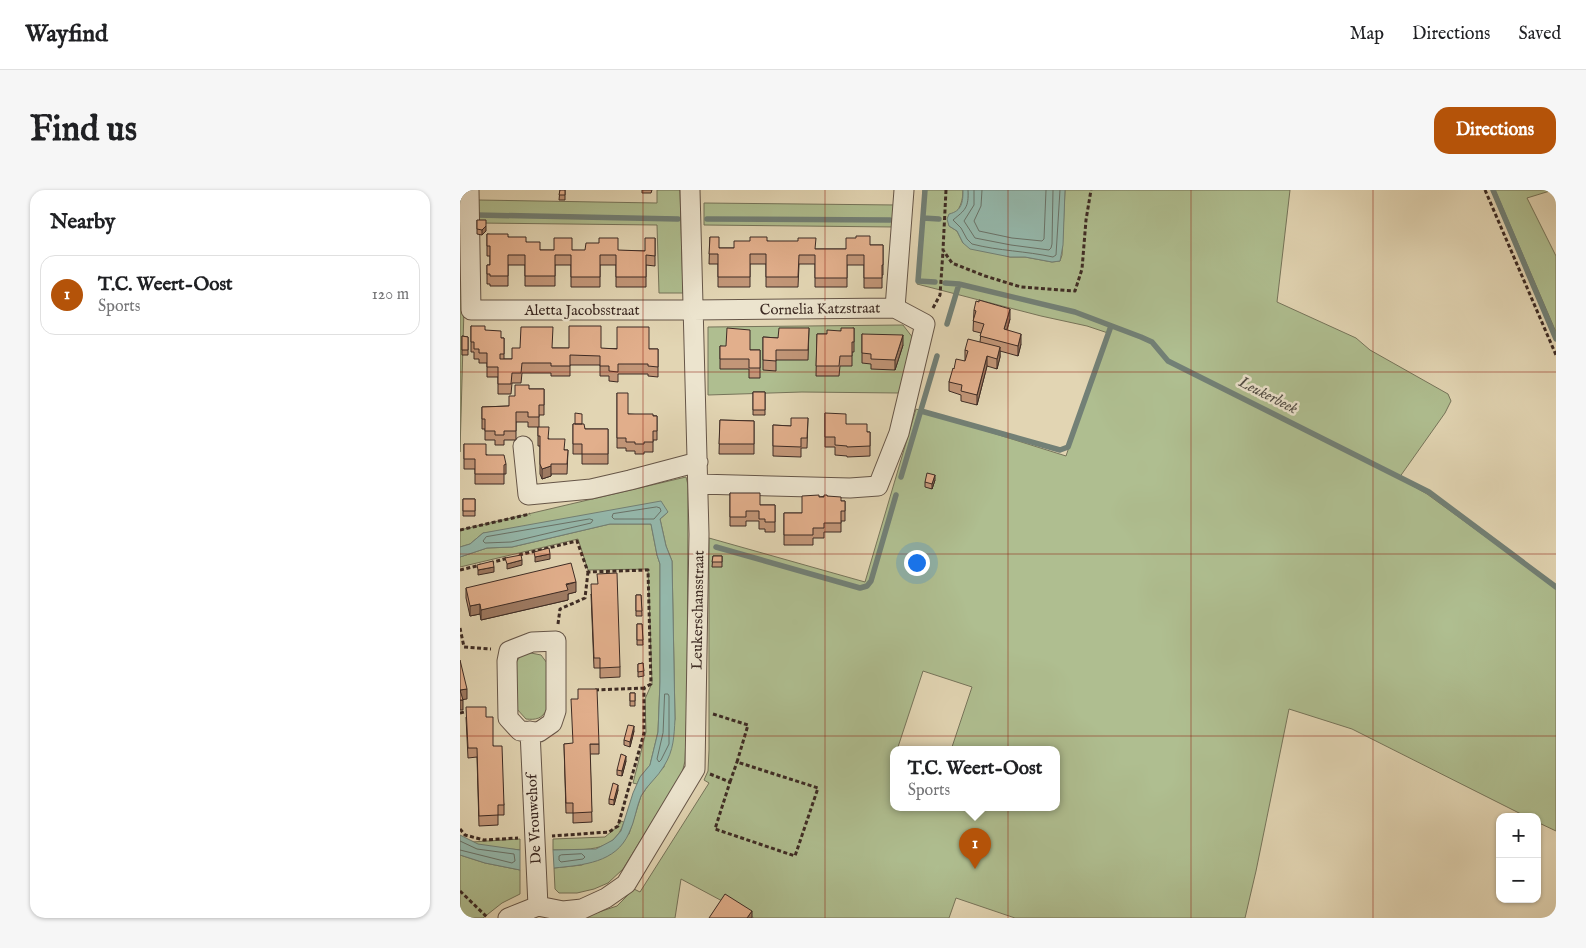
<!DOCTYPE html>
<meta charset="utf-8">
<style>
:root{--surface:#fff;--page:#f6f6f6;--text:#202124;--muted:#757577;--line:#e0e0e0;--accent:#b45309}
body{margin:0;font-family:"IM FELL English",serif;background:var(--page);color:var(--text)}
.controls{position:absolute;right:15px;bottom:15px;display:grid;overflow:hidden;border-radius:10px;box-shadow:0 1px 4px #0004}
.controls button{width:45px;height:45px;display:grid;place-items:center;padding:0;border:0;border-bottom:1px solid var(--line);background:var(--surface);color:var(--text);font:25px sans-serif}
.you{position:absolute;left:456px;top:372px;width:18px;height:18px;margin:-12px;border:4px solid #fff;border-radius:50%;background:#1a73e8;box-shadow:0 0 0 8px #1a73e833}
.badge{display:grid;place-items:center;width:32px;height:32px;border-radius:50%;background:var(--accent);color:#fff;font-size:16px;font-weight:700}
.pin{position:absolute;translate:-50% -41px;filter:drop-shadow(0 1px 2px #0008)}
.pin::after{content:'';position:absolute;top:26px;width:18px;height:15px;background:inherit;clip-path:polygon(0 0,100% 0,50% 100%)}
.popup{position:absolute;left:430px;top:556px;width:170px;height:65px;box-sizing:border-box;display:grid;place-content:center;border-radius:10px;background:var(--surface);filter:drop-shadow(0 1px 4px #0005);font-size:16px;white-space:nowrap;color:var(--muted)}
.popup b{font-size:19px;color:var(--text)}
.popup::after{content:'';position:absolute;left:50%;top:100%;margin-left:-10px;border:10px solid transparent;border-top-color:var(--surface)}
.list{margin:0;padding:0;list-style:none}
h2{display:flex;justify-content:space-between;align-items:center;height:65px;margin:0;padding:0 20px;font-size:21px}
h2 small{font-size:16px;font-weight:400;color:var(--muted)}
.list li{display:grid;grid-template-columns:32px 1fr auto;gap:15px;align-items:center;box-sizing:border-box;height:80px;margin:0 10px 10px;padding:0 10px;border:1px solid var(--line);border-radius:15px}
.list b{display:block;font-size:19px;white-space:nowrap}
.list p{margin:0;font-size:16px;white-space:nowrap;color:var(--muted)}
.list em{font-size:16px;font-style:normal;color:var(--muted)}
.map{position:relative;flex:none;width:1096px;height:728px;overflow:hidden;border-radius:15px}
header{display:flex;align-items:center;gap:30px;box-sizing:border-box;height:70px;padding:0 25px;background:var(--surface);border-bottom:1px solid var(--line)}
header strong{font-size:24px}
nav{display:flex;gap:28px;margin-inline-start:auto;font-size:18px}
.intro{display:flex;align-items:center;justify-content:space-between;box-sizing:border-box;height:120px;padding:0 30px}
h1{margin:0;font-size:35px}
.button{padding:12px 22px;border-radius:15px;background:var(--accent);color:#fff;font-size:18px;font-weight:700}
main{display:flex;gap:30px;padding:0 30px}
aside{flex:1;background:var(--surface);border-radius:15px;box-shadow:0 1px 4px #0004}
.map>svg:first-child{display:block}
.green{fill:#afbe90;stroke:#76745a;fill-rule:evenodd}
.water{fill:#95b9ad;stroke:#728076}
.lines{fill:none;stroke-linecap:round;stroke-linejoin:round}
.shore{stroke:#697268;stroke-width:1}
.stream{stroke:#728076;stroke-width:5.5}
.minor-casing{stroke:#665648;stroke-width:21}
.path{stroke:#3d2b24;stroke-width:3;stroke-dasharray:4 2.5;stroke-linecap:butt}
.minor{stroke:#ece4ce;stroke-width:19}
.wall{fill:#c29678;stroke:#3d2b24}
.shaded-wall{fill:#9e7a62;stroke:#3d2b24}
.building{fill:#e2af8c;stroke:#3d2b24}
.grid{fill:none;stroke:#8f2418;stroke-width:1;stroke-opacity:0.55}
.labels{text-anchor:middle;dominant-baseline:central;stroke-width:5;stroke-linejoin:round;paint-order:stroke}
.street-label{font-size:15px;fill:#3d2b24;stroke:#ece4ce}
.water-label{font-size:16px;font-style:italic;fill:#534e46;stroke:#ece4ce}
</style>
<header>
<strong>Wayfind</strong>
<nav><a>Map</a><a>Directions</a><a>Saved</a></nav>
</header>
<div class="intro"><h1>Find us</h1><a class="button">Directions</a></div>
<main>
<aside>
<h2>Nearby<small></small></h2>
<ul class="list">
<li><span class="badge">1</span><div><b>T.C. Weert-Oost</b><p>Sports</p></div><em>120 m</em></li>
</ul>
</aside>
<div class="map">
<svg width="1096" height="728" viewBox="0 0 1096 728">
<rect width="100%" height="100%" fill="#e2d5b3"/>
<filter id="stains"><feTurbulence type="fractalNoise" baseFrequency=".004" numOctaves="4"/><feColorMatrix values="0 0 0 0 .2 0 0 0 0 .09 0 0 0 0 .02 0 0 0 .5 -.17"/></filter>
<radialGradient id="worn" r=".72"><stop offset=".6" stop-color="#630" stop-opacity="0"/><stop offset="1" stop-color="#630" stop-opacity=".3"/></radialGradient>
<path class="green" d="M0,0L4,118L0,262Z
M197,0H220L223,103H199L197,35L18,33V10L197,13Z
M463,0H503C503,18 496,20 489,36L497,41L503,53L550,67H565L592,72L600,71L602,65L605,0H830L817,112L896,148L910,160L988,204L991,211L985,223L939,288L967,304L1096,398V641L1077,632V627H1067L892,539L829,519L796,681L785,728H555L496,708L489,728H294L221,689L215,728H128L130,725L157,716L174,699L180,702L249,593L244,590L248,581L249,560V348L405,392L456,219L606,266L648,143L627,136L581,126L457,94L460,71ZM463,481L512,497L491,560H596V618H434V560H437Z
M1035,0H1093L1067,8L1096,66V142Z
M244,13L437,15L435,37L244,35Z
M443,135L453,148L439,203L342,202L248,205V137Z
M226,287L228,295L227,517L225,571L222,583L163,679L148,693L134,699L117,703H99L95,699L94,678L122,675L169,644L181,606L192,590L204,577L215,529L212,371L206,356L200,329L208,322L23,343L10,354L0,357V340Z
M150,334H191L197,365L200,374V492L198,542L190,575L180,587L177,594L173,593L186,542L185,509L192,493L188,379L128,380L118,349L0,377V367L27,358L52,357Z
M71,463L81,465L87,473V519C82,529 76,530 66,529L56,518L55,474L61,465Z
M160,631L164,632C154,665 121,659 93,660V649L145,647L158,636Z
M60,649V660C45,658 26,659 12,652Z
M0,665L25,673L60,680V704L42,713L23,728H0Z"/>
<path class="water" d="M503,0H605L603,55L600,71L592,72L565,67H550L510,59L503,53L497,41L489,36L487,29L489,24C502,21 503,12 503,0Z
M201,311L208,322L200,329L206,356L212,371L215,529C214,546 214,560 204,576C198,587 187,595 181,606C176,618 175,631 169,643C156,673 123,675 94,678L93,660L136,659L153,650L161,641L173,603L180,587L190,575L198,542L200,492V374L197,365L191,334H150L52,357L27,358L0,367V357L10,354L23,343Z
M0,645L18,654L60,660V680L25,673L0,665Z"/>
<g class="lines">
<path class="shore" d="M508,0C509,18 505,20 493,30L501,38L507,49L512,54C539,61 566,61 593,67L596,65L600,0
M514,0V15L504,31L515,48L551,55L589,60L591,58L592,54L593,0
M522,0L521,16L514,31L519,41L552,48L582,51L584,49L586,0
M197,317L200,318L201,321L194,329H154L152,327L153,324Z
M130,329L133,330L131,333L51,352L25,353L23,351L26,347Z
M205,504H208L209,506V554L201,570L199,572L197,569L203,543Z
M0,651L17,659L54,664L55,671L52,673L0,660
M122,664L125,667L123,669L101,672L99,670V666L101,665Z"/>
<path class="stream" d="M465,0L458,91L475,92
M1033,0L1096,149
M17,25L218,29
M463,28L479,29
M247,29L430,30
M485,93L499,94L615,122L681,147L692,152L708,171L969,302L1096,397
M487,134L499,94
M461,221L600,260L608,257L651,136
M441,287L477,166
M256,357L400,398L407,396L411,391L436,305"/>
<g class="minor-casing">
<path id="minor" d="M9,0L11,120H233L435,118L465,134L439,243L418,296L390,298L238,294
M435,118L444,0
M63,256L68,305L131,299L170,290L238,272
M96,451V521L92,533L79,542L60,541L48,528L47,471L49,461L72,452Z
M70,541L78,716
M48,728L78,716L103,721L122,719L146,708L166,694L235,579L239,344L230,0"/>
</g>
<path class="path" d="M486,0L483,60L492,73L525,86L561,97L615,101L622,79L626,30L631,0
M1025,0L1096,165
M473,118L480,105L483,61
M0,340L70,324
M59,365L117,351L128,382L188,380L191,494L184,498V543L158,636L149,642L92,646
M30,373L48,368
M0,380L21,375
M98,434L100,419L125,408L128,382
M0,438L4,457L31,459
M135,500L184,498
M0,523L9,521
M250,584L270,592L255,639L335,666L358,598L277,572L288,535L253,524
M270,592L277,572
M0,639L5,645L24,650L58,648
M0,701L28,728"/>
<use href="#minor" class="minor"/>
</g>
<path class="wall" d="M100,0H105V10H99Z
M182,0H192L191,3H182Z
M17,30L26,41L22,45L17,44Z
M27,44L48,47L66,52L80,60L185,61L195,48V76L186,75V97H156V75H140V97H111V75H95V96H65V75H48V96H30V94H27V75H30V66H27Z
M250,47L259,58H274L307,51L355,59H386L410,55H423V85H422V98H404V75H387V97H355V74H339L338,97H306V74H290V97H258V74H249Z
M514,120L550,129L547,140L561,154L558,166L540,161V167L537,179L527,176L517,215L501,211V205L489,201V192L494,179L505,171V160L520,152L521,143L513,141Z
M11,136L25,140L41,148H44V169H52L93,158L198,159V187L188,186V184H158V192L149,191V186H140V175H110V186H91V183H62L61,193H52L51,204H38V187H27V173H19V169H14V162H11Z
M349,138L348,170H316V181L303,180V147L318,148Z
M394,138V162H392V176H380L379,186H356L357,144H367Z
M402,144L443,155L435,180L411,179V174L402,173Z
M2,146L8,147V165H2Z
M260,156L290,160H300V188H289V179H260Z
M69,199H84V225H79V237L89,249L105,260H108L107,284H91V286L82,289L80,284V256H78V237H68V232H56V250H44V255H35V250H25V239H22V217L49,216L55,206Z
M293,202H305V225H293Z
M157,203L168,224L197,226V250H193V262H184V264H175V261H166V258H157Z
M365,223L386,234L407,242H410V266L387,267V266L375,265V257H365Z
M348,228L347,258H341V267L313,266V235L331,236Z
M260,230L294,231V264H259Z
M113,234H122L125,239H148V274H122V264H113Z
M4,254L46,274V284H44V294H15V279H4Z
M475,290L472,299L465,297V292Z
M270,303L300,315H315V342H305V339H299V331H286V336H270Z
M367,306L381,311H385V331H381V342H364V348H353V355H324V323H342L359,307Z
M3,309H15V326H3Z
M253,366H262V377H252Z
M6,398L116,402L108,404V410L21,430L20,424L10,426L6,408Z
M131,404L160,477V487L140,488V478H134Z
M176,405H181L182,426H176Z
M177,434H182L183,455H177Z
M183,473L184,486L178,487V474Z
M170,503H175V516H170Z
M6,527H26L33,556L44,615V625H38V635L19,636L17,567L8,568Z
M174,541L170,557L164,555V550Z
M104,554H139V564H130L132,632L113,633V623H106Z
M166,571L162,586L157,585V580Z
M158,600L154,615L149,614V609Z"/>
<path class="shaded-wall" d="M26,36V41L22,45V40Z
M550,119V129L544,149V139Z
M561,144V154L558,166V156Z
M443,145V155L435,180V170Z
M540,157V167L537,179V169Z
M527,166V176L517,215V205Z
M91,276V286L82,289V279Z
M475,285V290L472,299V294Z
M90,364V369L75,372V367Z
M62,370V375L47,379V374Z
M34,377V382L18,385V380Z
M116,392V402L108,404V410L21,430V420Z
M20,414V424L10,426V416Z
M7,499V509L0,510V500Z
M0,510H3V520H0Z
M174,536V541L170,557V552Z
M166,566V571L162,586V581Z
M158,595V600L154,615V610Z
M292,721V728H287Z"/>
<path class="building" d="M100,0H105V5H99Z
M17,30H26V36L22,40L17,39Z
M27,44H48V47H66V52H80V60H94V48H112V60H125L126,53H139V48H158V60L185,61V48H195V66L186,65V87H156V65H140V87H111V65H95V86H65V65H48V86H30V84H27V75H30V56H27Z
M396,46H410V55H423V75H422V88H404V65H387V88H355V65H339L338,87H306V64H290V87H258V64H249L250,47H259V58H274V51H290V47H307V51H338V48H356L355,59H386V48H396Z
M519,110L550,119L544,139L561,144L558,156L520,146L524,134L513,131L516,121L514,120L516,111L519,112Z
M11,136H25V140L41,141V148H44V164H40V169H52V158H60L61,137H93L92,158H109V136H141V158L157,159V137H189V159H198V177L188,176V174H158V182L149,181V176H140V166L110,165V176H91V173H62L61,183H52L51,194H38V177H27V163H19V159H14V152H11Z
M267,138L290,140V160H300V178H289V169H260V156H266Z
M319,138H349L348,160H316V171L303,170V147L318,148Z
M381,138H394V152H392V166H380L379,176H356L357,144H367V140L381,141Z
M402,144L443,145L435,170L411,169V164L402,163Z
M2,146L8,147V160H2Z
M508,149L540,157L537,169L527,166L517,205L501,201L502,195L489,192L493,178L494,179L496,169L505,171L508,161L505,160Z
M55,195H69V199H84V215H79V227H68V222H56V241H44V245H35V241H25V229H22V217L49,216V206H55Z
M293,202H305V220H293Z
M157,203H168V224H193V226H197V241H193V252H184V254H175V252H166V248H157Z
M115,223L122,224V234H115Z
M365,223L386,224V234H407V242H410V256L387,257V256L375,255V247H365Z
M331,228H348L347,248H341V257L313,256V235L331,236Z
M260,230L294,231V254H259Z
M113,234H124L125,239H148V264H122V254H113Z
M78,237H89L88,249H105L104,260H108L107,274H91V276L82,279L80,274V246H78Z
M4,254H26V265H44L46,274L44,275V284H15V269H4Z
M467,283L475,285L472,294L465,292Z
M270,303H300V315H315V332H305V329H299V321H286V327H270Z
M359,305V307H364V305H367V306L381,307V311H385V321H381V333H364V338H353V345H324V323H342V306Z
M3,309H15V321H3Z
M89,358L90,364L75,367L74,362Z
M61,365L62,370L47,374L45,368Z
M253,366H262V372H252Z
M33,371L34,377L18,380L17,375Z
M111,373L116,392L106,394L108,400L21,420L20,414L10,416L6,398Z
M157,383L160,477L140,478V468H134L131,394H138L137,384Z
M176,405H181L182,421H176Z
M177,434H182L183,450H177Z
M0,470L7,499L0,500L3,510H0Z
M183,473L184,481L178,482V474Z
M118,499H137L139,554H130L132,622L113,623V613H106L104,554L113,553L111,509H118Z
M170,503H175V511H170Z
M6,517H26V527H33V556H42L44,615H38V625L19,626L17,558H8Z
M168,535L174,536L170,552L164,550Z
M161,564L166,566L162,581L157,580Z
M153,593L158,595L154,610L149,609Z
M265,704L292,721L287,728H249Z"/>
<path class="grid" d="M183,0V728M365,0V728M548,0V728M731,0V728M913,0V728M0,182H1096M0,364H1096M0,546H1096"/>
<g class="labels">
<g class="street-label">
<text transform="translate(360 119) rotate(-1)">Cornelia Katzstraat</text>
<text x="122" y="120">Aletta Jacobsstraat</text>
<text transform="translate(238 420) rotate(-89)">Leukerschansstraat</text>
<text transform="translate(74 629) rotate(-93)">De Vrouwehof</text>
</g>
<g class="water-label">
<text transform="translate(808 206) rotate(27)">Leukerbeek</text>
</g>
</g>
<rect width="100%" height="100%" filter="url(#stains)"/>
<rect width="100%" height="100%" fill="url(#worn)"/>
</svg>
<div class="controls">
<button>+</button>
<button>−</button>
</div>
<div class="you"></div>
<div class="pin badge" style="left:515px;top:679px">1</div>
<div class="popup"><b>T.C. Weert-Oost</b>Sports</div>
</div>
</main>
